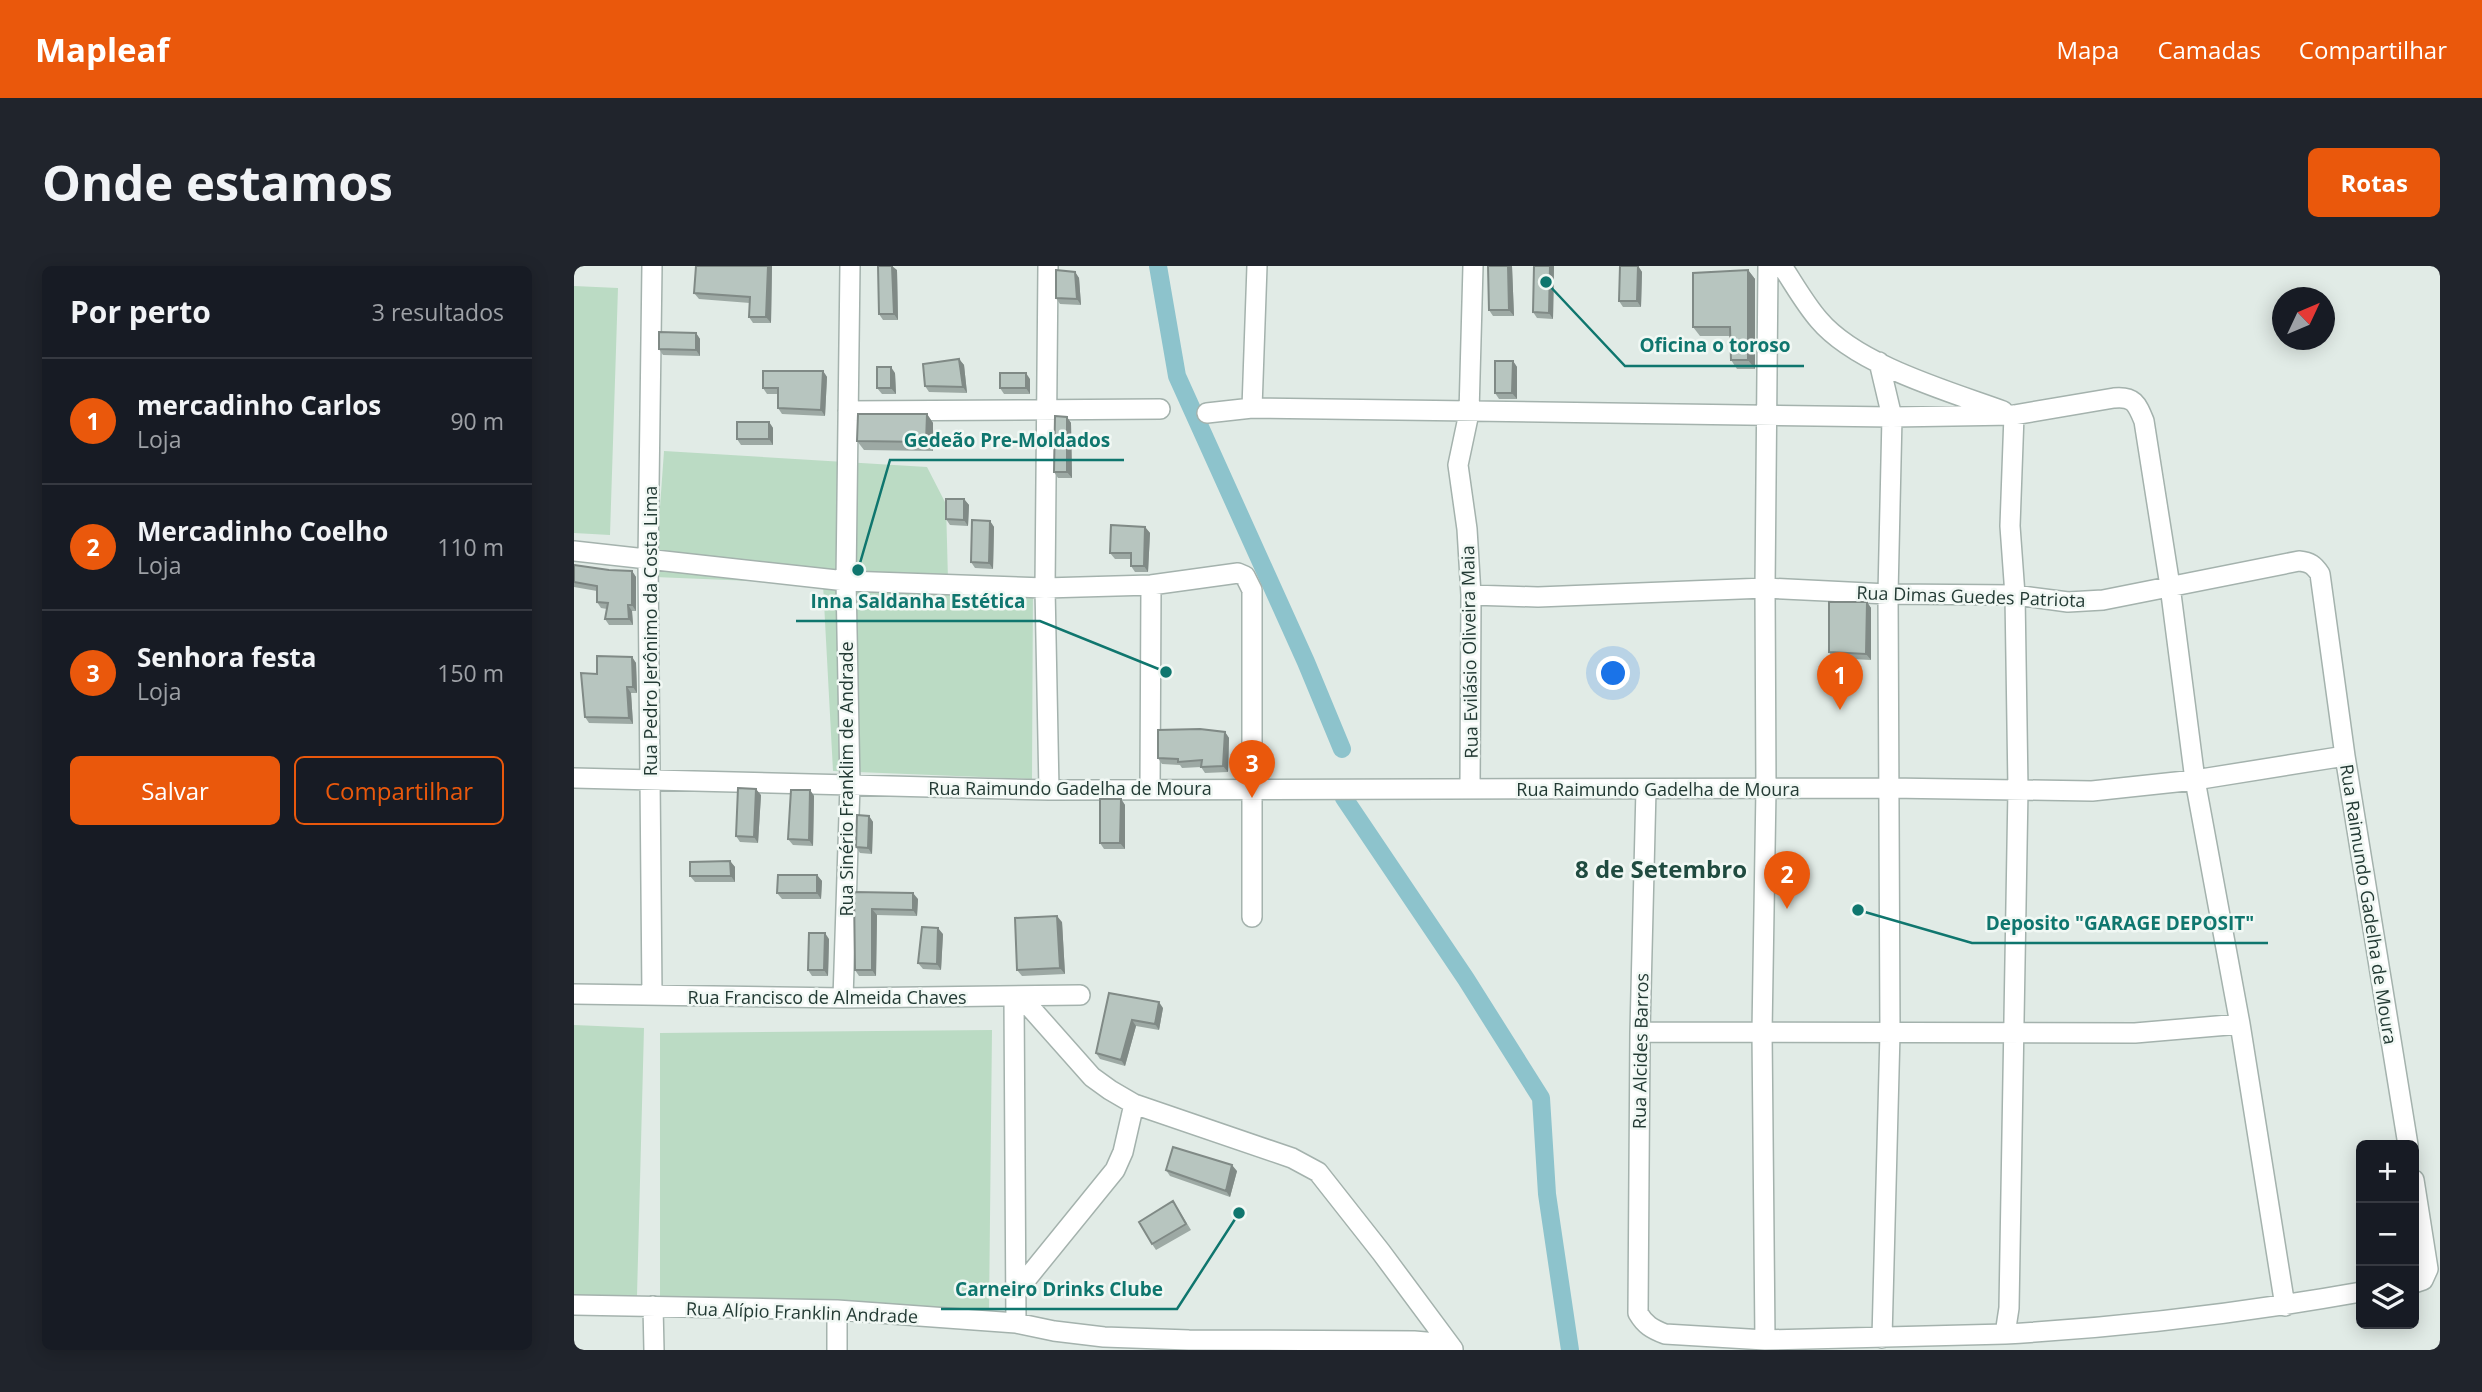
<!DOCTYPE html>
<html lang="pt">
<meta charset="utf-8">
<style>
:root{--surface:#171b24;--page:#20242c;--text:#f1f3f6;--muted:#9ea1a6;--line:#363941;--accent:#ea580c}
body{margin:0;font-family:"Open Sans",sans-serif;background:var(--page);color:var(--text)}
.controls{position:absolute;right:21px;bottom:21px;display:grid;overflow:hidden;border-radius:10px;box-shadow:0 4px 18px #0003}
.controls button{width:63px;height:63px;display:grid;place-items:center;padding:0;border:0;border-bottom:2px solid var(--line);background:var(--surface);color:var(--text);font:35px sans-serif}
.compass{position:absolute;left:1698px;top:21px;width:63px;height:63px;border-radius:50%;background:var(--surface);box-shadow:0 4px 18px #0003;rotate:46deg}
.you{position:absolute;left:1040px;top:408px;width:24px;height:24px;margin:-18px;border:5px solid #fff;border-radius:50%;background:#1a73e8;box-shadow:0 0 0 10px #1a73e833}
.badge{display:grid;place-items:center;width:46px;height:46px;border-radius:50%;background:var(--accent);color:#fff;font-size:23px;font-weight:700}
.pin{position:absolute;translate:-50% -58px;filter:drop-shadow(0 2px 4px #0008)}
.pin::after{content:'';position:absolute;top:37px;width:24px;height:21px;background:inherit;clip-path:polygon(0 0,100% 0,50% 100%)}
.list{margin:0;padding:0;list-style:none}
h2{display:flex;justify-content:space-between;align-items:center;height:91px;margin:0;padding:0 28px;font-size:30px}
h2 small{font-size:23px;font-weight:400;color:var(--muted)}
.list li{display:grid;grid-template-columns:46px 1fr auto;gap:21px;align-items:center;box-sizing:border-box;height:126px;padding:0 28px;border-top:2px solid var(--line)}
.list b{display:block;font-size:26px;white-space:nowrap}
.list p{margin:0;font-size:23px;white-space:nowrap;color:var(--muted)}
.list em{font-size:23px;font-style:normal;color:var(--muted)}
.actions{display:flex;gap:14px;padding:21px 28px}
.actions a{flex:1;padding:16px 0;border:2px solid var(--accent);border-radius:10px;text-align:center;font-size:24px;color:var(--accent)}
.actions .main{background:var(--accent);color:#fff}
.icon{flex:none;width:38px;height:38px;fill:none;stroke:currentColor;stroke-width:2;stroke-linecap:round;stroke-linejoin:round}
.map{position:relative;flex:none;width:1866px;height:1084px;overflow:hidden;border-radius:10px}
header{display:flex;align-items:center;gap:42px;box-sizing:border-box;height:98px;padding:0 35px;background:var(--accent);color:#fff}
header strong{font-size:33px}
nav{display:flex;gap:38px;margin-inline-start:auto;font-size:24px}
.intro{display:flex;align-items:center;justify-content:space-between;box-sizing:border-box;height:168px;padding:0 42px}
h1{margin:0;font-size:49px}
.button{padding:18px 32px;border-radius:10px;background:var(--accent);color:#fff;font-size:24px;font-weight:700}
main{display:flex;gap:42px;padding:0 42px}
aside{flex:1;background:var(--surface);border-radius:10px;box-shadow:0 4px 18px #0003}
.map>svg:first-child{display:block}
.green{fill:#bbdbc4}
.lines{fill:none;stroke-linecap:round;stroke-linejoin:round}
.canal{stroke:#8dc3cc;stroke-width:18}
.minor-casing{stroke:#a4b2ad;stroke-width:22}
.minor{stroke:#fff;stroke-width:19}
.wall{fill:#9da9a4}
.shaded-wall{fill:#808a86}
.building{fill:#b7c5bf;stroke:#808a86;stroke-width:2}
.labels{text-anchor:middle;dominant-baseline:central;stroke-width:5;stroke-linejoin:round;paint-order:stroke}
.street-label{font-size:18px;fill:#233a34;stroke:#f1f8f4}
.district-label{font-size:24px;font-weight:bold;fill:#204b40;stroke:#f1f8f4}
.leader{fill:none;stroke:#0f766e;stroke-width:2.5}
.callout-dot{fill:#0f766e;stroke:#f1f8f4;stroke-width:2.5}
.callout-label{font-size:19px;text-anchor:middle;font-weight:bold;fill:#0f766e;stroke:#f1f8f4;stroke-width:5;stroke-linejoin:round;paint-order:stroke}
</style>
<header>
<strong>Mapleaf</strong>
<nav><a>Mapa</a><a>Camadas</a><a>Compartilhar</a></nav>
</header>
<div class="intro"><h1>Onde estamos</h1><a class="button">Rotas</a></div>
<main>
<aside>
<h2>Por perto<small>3 resultados</small></h2>
<ul class="list">
<li><span class="badge">1</span><div><b>mercadinho Carlos</b><p>Loja</p></div><em>90 m</em></li>
<li><span class="badge">2</span><div><b>Mercadinho Coelho</b><p>Loja</p></div><em>110 m</em></li>
<li><span class="badge">3</span><div><b>Senhora festa</b><p>Loja</p></div><em>150 m</em></li>
</ul>
<div class="actions"><a class="main">Salvar</a><a>Compartilhar</a></div>
</aside>
<div class="map">
<svg width="1866" height="1084" viewBox="0 0 1866 1084">
<rect width="100%" height="100%" fill="#e1ebe6"/>
<path class="green" d="M0,20L44,22L36,269L0,267Z
M90,185L353,201L372,238L374,314L459,319L458,513L259,505L249,318L81,311Z
M0,759L70,762L63,1030L0,1029Z
M418,764L415,1046L86,1032V767Z"/>
<g class="lines">
<path class="canal" d="M584,0L603,110L732,396L768,483
M770,532L892,713L967,832L973,928L996,1084"/>
<g class="minor-casing">
<path id="minor" d="M78,0L74,295L78,729
M474,0L471,322L475,524
M1208,0C1220,18 1231,38 1245,54C1283,99 1374,125 1429,145
M1305,96L1318,151L1314,328L1316,767L1308,1072
M678,142L683,0
M274,145L586,143
M633,147L678,142L1318,151L1440,149L1540,132C1560,130 1563,138 1570,155L1596,320L1621,514L1666,758L1711,1040
M0,285L272,315L471,322L577,319L664,307L671,310L678,324V651
M897,329L964,331L1191,322L1314,328L1441,329L1494,336L1529,334L1725,295C1736,296 1740,299 1746,308L1771,490
M0,512L475,524L1316,522L1518,525L1621,514L1771,490L1834,879
M896,522L897,329L893,263L884,199L895,147L899,0
M1072,523L1066,766L1064,1047C1071,1059 1078,1063 1091,1068L1191,1074L1431,1068L1435,1042L1444,523L1441,329L1436,260L1440,149
M576,524L577,319
M0,728L269,732L506,729
M440,731L442,1057
M447,731L518,811L536,824L560,838L718,892L744,906L807,986L879,1083
M269,732L276,519L272,315L276,0
M1066,766L1561,767L1666,758
M1840,914L1854,1003L1849,1014L1840,1017
M442,1026L541,904L549,886L560,838
M0,1039L263,1044L442,1057L480,1065L530,1071L615,1074L840,1075L875,1078
M79,1040L80,1084
M1431,1068C1551,1061 1669,1047 1787,1026
M1191,1074L1188,766L1192,523L1191,322L1194,0
M263,1084V1044"/>
</g>
<use href="#minor" class="minor"/>
</g>
<path class="wall" d="M122,0H198L197,57H179L175,51L176,37L125,33L120,27Z
M914,0H938L940,50H919L915,44Z
M960,0H980L979,53L963,52L959,46Z
M1064,0L1068,6L1067,41H1049L1045,35Z
M323,4L324,54H309L305,48Z
M1174,4L1181,13V103H1163L1157,94V70H1126L1119,61Z
M501,6L505,12L507,39L486,38L482,32Z
M122,67L126,73V90L89,89L85,83Z
M385,93L390,99L393,127L355,126L351,120Z
M939,95L943,101V133H925L921,127Z
M249,105L253,111L251,150L208,148L204,142V128H193L189,122Z
M321,107L322,128H308L303,122Z
M456,113V128H430L426,122Z
M353,148L359,157V185L290,184L283,175Z
M493,151L497,157L498,212H484L480,206Z
M195,156L199,162V179H167L163,173Z
M390,233L395,239L394,260L376,259L372,253Z
M416,255L420,261L419,303L401,302L397,296Z
M571,261L576,267L574,306H561L557,300V293H541L536,287Z
M0,299L35,304L58,305L62,311V345H58L59,359H35L31,353L33,343L27,342L23,336V325L0,321Z
M1293,336L1297,342V394L1259,392L1255,386Z
M58,391L62,397L63,427H57L59,458L15,457L11,451L23,408Z
M651,466L655,472L654,506L631,507L627,501L608,502L606,499L588,498L584,492Z
M236,524L240,530L239,580L219,579L214,573Z
M187,529L184,577L166,576L162,570Z
M547,533L551,539V583H530L526,577Z
M295,550L299,556L298,588L286,587L282,581Z
M156,595L161,601V616H121L116,610Z
M243,609L248,615L247,633H208L203,627Z
M280,626L344,633L343,650L303,649L302,710H285L281,704Z
M488,656L491,708L448,710L443,704Z
M369,668L367,704L349,703L344,697Z
M255,673L254,710H238L234,704Z
M535,727L589,742L585,764L562,760L551,800L526,793L522,787Z
M592,904L663,905L656,931L596,910Z
M603,941L617,964L582,984L578,978Z"/>
<path class="shaded-wall" d="M194,0H198L197,57L192,51Z
M318,0L323,4L324,54L320,48Z
M934,0H938L940,50L935,44Z
M976,0H980L979,53L975,47Z
M1064,0L1068,6L1067,41L1063,35Z
M1174,4L1181,13V103L1174,94Z
M501,6L505,12L507,39L503,33Z
M122,67L126,73V90L122,84Z
M385,93L390,99L393,127L389,121Z
M939,95L943,101V133L938,127Z
M317,101L321,107L322,128L317,122Z
M249,105L253,111L251,150L247,144Z
M452,107L456,113V128L452,122Z
M353,148L359,157V185L352,176Z
M493,151L497,157L498,212L493,206Z
M195,156L199,162V179L195,173Z
M390,233L395,239L394,260L390,254Z
M416,255L420,261L419,303L415,297Z
M571,261L576,267L574,306L570,300Z
M58,305L62,311V345L58,339Z
M1293,336L1297,342V394L1292,388Z
M54,339L58,345L59,359L55,353Z
M58,391L62,397L63,427L59,421Z
M53,421L57,427L59,458L55,452Z
M651,466L655,472L654,506L649,500Z
M182,523L187,529L184,577L180,571Z
M236,524L240,530L239,580L235,574Z
M547,533L551,539V583L546,577Z
M295,550L299,556L298,588L294,582Z
M156,595L161,601V616L157,610Z
M243,609L248,615L247,633L243,627Z
M339,627L344,633L343,650L339,644Z
M298,643L303,649L302,710L298,704Z
M483,650L488,656L491,708L486,702Z
M364,662L369,668L367,704L363,698Z
M251,667L255,673L254,710L250,704Z
M585,736L589,742L585,764L581,758Z
M558,754L562,760L551,800L547,794Z
M658,899L663,905L656,931L652,925Z"/>
<path class="building" d="M122,0H194L192,51H175L176,31L120,27Z
M304,0H318L320,48H305Z
M914,0H934L935,44H915Z
M960,0H976L975,47L959,46Z
M1046,0H1064L1063,35H1045Z
M482,4L501,6L503,33L482,32Z
M1174,4V94H1157L1156,61H1119V7Z
M85,66L122,67V84L85,83Z
M385,93L389,121L351,120L349,98Z
M921,95H939L938,127H921Z
M303,101H317V122H303Z
M189,105H249L247,144L204,142V122H189Z
M426,107H452V122H426Z
M284,148H353L352,176L283,175Z
M481,150L493,151V206H480Z
M163,156H195V173H163Z
M372,233H390V254L372,253Z
M398,254L416,255L415,297L397,296Z
M537,259L571,261L570,300H557V287H536Z
M0,299L35,304L58,305V339H54L55,353H31L34,337L23,336V320L0,316Z
M1255,336H1293L1292,388L1255,386Z
M23,390L58,391L59,421H53L55,452L11,451L7,407L23,408Z
M626,463L651,466L649,500L627,501L628,494L604,496V493L584,492V464Z
M164,522L182,523L180,571L162,570Z
M217,524H236L235,574L214,573Z
M526,533H547L546,577H526Z
M283,549L295,550L294,582L282,581Z
M156,595L157,610H116V596Z
M204,609H243V627H203Z
M280,626L339,627V644L298,643V704H281Z
M483,650L486,702L443,704L441,652Z
M348,661L364,662L363,698L344,697Z
M235,667H251L250,704H234Z
M535,727L585,736L581,758L558,754L547,794L522,787Z
M599,881L658,899L652,925L592,904Z
M599,935L612,958L578,978L565,956Z"/>
<g class="labels">
<g class="street-label">
<text transform="translate(1397 330) rotate(2)">Rua Dimas Guedes Patriota</text>
<text transform="translate(76 365) rotate(-90)">Rua Pedro Jerônimo da Costa Lima</text>
<text transform="translate(895 386) rotate(-91)">Rua Evilásio Oliveira Maia</text>
<text transform="translate(272 513) rotate(-90)">Rua Sinério Franklim de Andrade</text>
<text x="496" y="522">Rua Raimundo Gadelha de Moura</text>
<text x="1084" y="523">Rua Raimundo Gadelha de Moura</text>
<text transform="translate(1795 638) rotate(81)">Rua Raimundo Gadelha de Moura</text>
<text x="253" y="731">Rua Francisco de Almeida Chaves</text>
<text transform="translate(1066 785) rotate(-89)">Rua Alcides Barros</text>
<text transform="translate(228 1046) rotate(2)">Rua Alípio Franklin Andrade</text>
</g>
<g class="district-label">
<text x="1087" y="602">8 de Setembro</text>
</g>
</g>
<path class="leader" d="M972 16L1051 100H1230M284 304L316 194H550M592 406L466 355H222M1284 644L1398 677H1694M665 947L603 1043H367"/>
<g class="callout-dot">
<circle cx="972" cy="16" r="7"/>
<circle cx="284" cy="304" r="7"/>
<circle cx="592" cy="406" r="7"/>
<circle cx="1284" cy="644" r="7"/>
<circle cx="665" cy="947" r="7"/>
</g>
<g class="callout-label">
<text x="1141" y="86">Oficina o toroso</text>
<text x="433" y="181">Gedeão Pre-Moldados</text>
<text x="344" y="342">Inna Saldanha Estética</text>
<text x="1546" y="664">Deposito "GARAGE DEPOSIT"</text>
<text x="485" y="1030">Carneiro Drinks Clube</text>
</g>
</svg>
<div class="controls">
<button>+</button>
<button>−</button>
<button><svg class="icon" aria-label="layers" viewBox="0 0 24 24"><path d="M12 4l9 5-9 5-9-5zM3 14l9 5 9-5"/></svg></button>
</div>
<svg class="compass" viewBox="-18 -18 36 36"><path d="M0-13l5 13h-10z" fill="#e53935"/><path d="M0 13l5-13h-10z" fill="#9ea1a6"/></svg>
<div class="you"></div>
<div class="pin badge" style="left:1266px;top:444px">1</div>
<div class="pin badge" style="left:1213px;top:643px">2</div>
<div class="pin badge" style="left:678px;top:532px">3</div>
</div>
</main>
